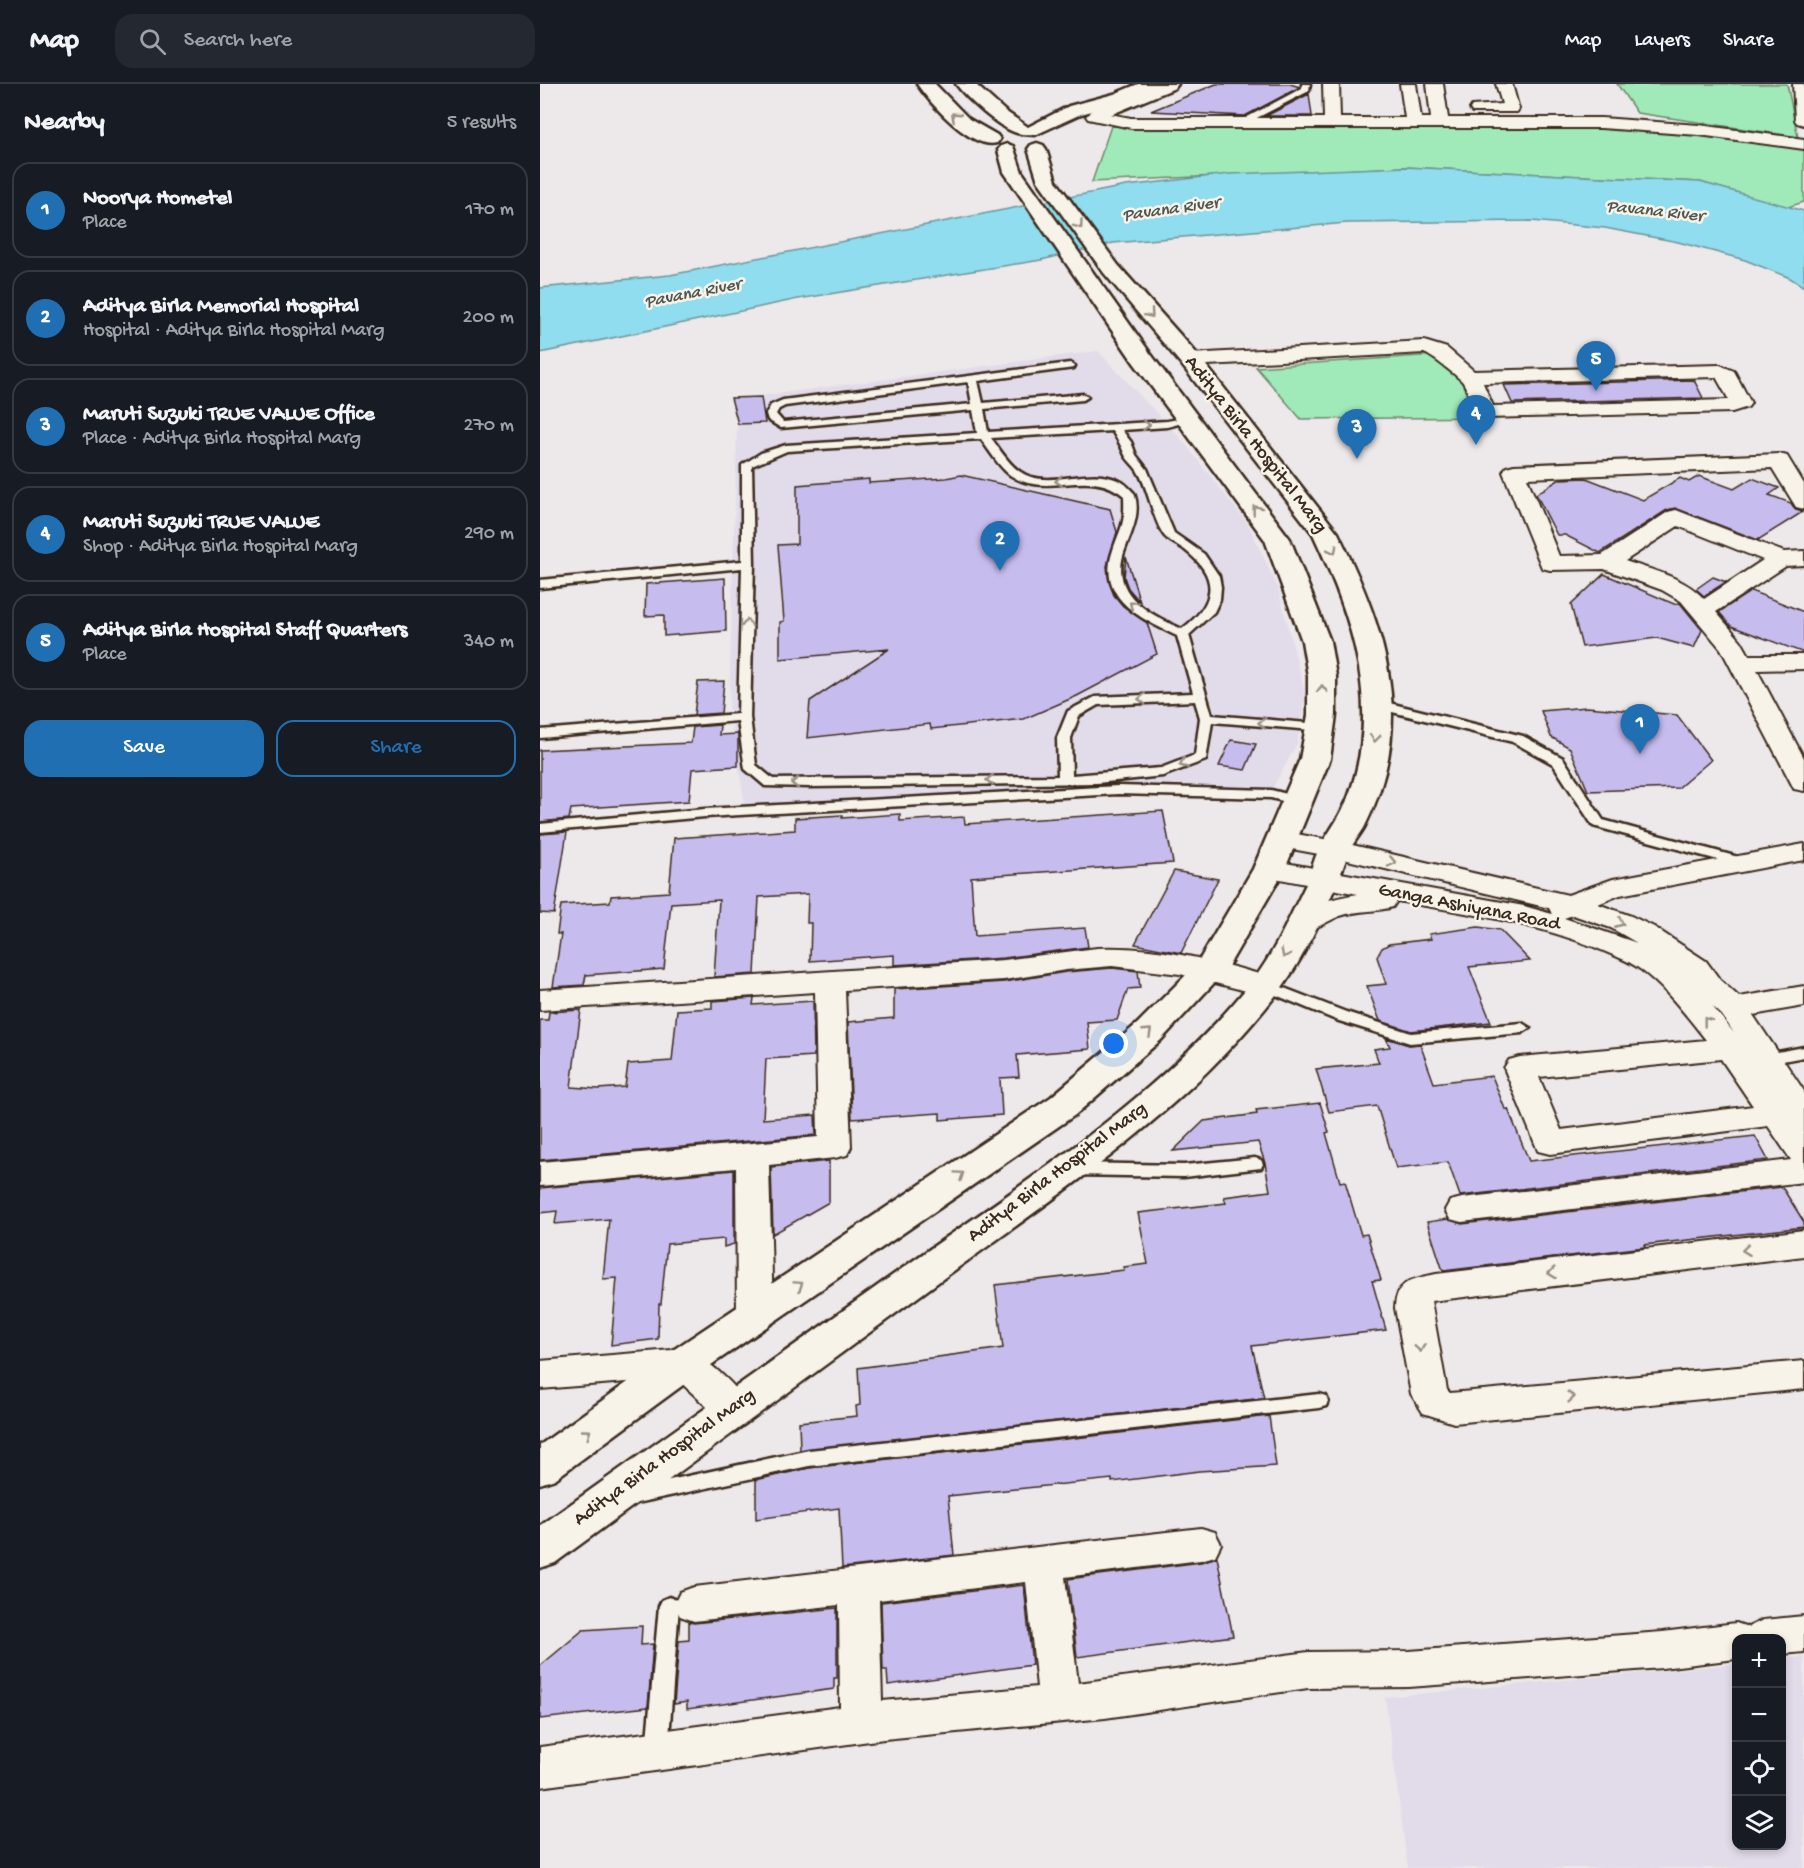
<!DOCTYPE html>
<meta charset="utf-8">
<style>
:root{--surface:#171b24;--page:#242831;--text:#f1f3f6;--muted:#9ea1a6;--line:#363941;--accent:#1f6fb2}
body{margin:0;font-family:"Gochi Hand",sans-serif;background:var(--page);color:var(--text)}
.controls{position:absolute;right:18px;bottom:18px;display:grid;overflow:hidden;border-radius:12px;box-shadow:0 3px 9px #0003}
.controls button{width:54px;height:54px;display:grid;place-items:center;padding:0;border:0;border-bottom:2px solid var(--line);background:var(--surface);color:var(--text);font:30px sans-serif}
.you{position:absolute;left:574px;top:960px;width:21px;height:21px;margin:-15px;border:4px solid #fff;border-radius:50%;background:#1a73e8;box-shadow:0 0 0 9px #1a73e833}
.badge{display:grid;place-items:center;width:39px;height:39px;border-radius:50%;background:var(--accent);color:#fff;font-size:20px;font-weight:700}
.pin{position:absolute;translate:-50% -50px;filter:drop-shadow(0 2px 3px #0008)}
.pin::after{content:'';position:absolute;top:32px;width:21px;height:18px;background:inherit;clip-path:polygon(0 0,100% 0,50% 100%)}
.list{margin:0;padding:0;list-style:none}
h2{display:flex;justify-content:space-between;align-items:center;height:78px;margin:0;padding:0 24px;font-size:26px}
h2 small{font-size:20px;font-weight:400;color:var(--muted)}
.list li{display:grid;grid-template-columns:39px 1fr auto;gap:18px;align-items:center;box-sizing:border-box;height:96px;margin:0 12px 12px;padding:0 12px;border:2px solid var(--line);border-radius:18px}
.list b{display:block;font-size:22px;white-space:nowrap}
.list p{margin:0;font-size:20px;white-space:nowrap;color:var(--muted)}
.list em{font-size:20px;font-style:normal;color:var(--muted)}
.actions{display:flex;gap:12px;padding:18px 24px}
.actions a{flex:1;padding:14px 0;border:2px solid var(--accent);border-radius:18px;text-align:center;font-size:21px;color:var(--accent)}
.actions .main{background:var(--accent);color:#fff}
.icon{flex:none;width:33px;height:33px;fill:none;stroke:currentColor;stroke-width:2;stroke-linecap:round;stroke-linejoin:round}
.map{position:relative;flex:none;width:1264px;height:1784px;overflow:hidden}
header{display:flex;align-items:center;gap:36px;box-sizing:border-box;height:84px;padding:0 30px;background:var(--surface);border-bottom:2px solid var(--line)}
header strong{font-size:28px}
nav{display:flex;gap:33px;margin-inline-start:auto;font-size:21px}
.search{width:420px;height:54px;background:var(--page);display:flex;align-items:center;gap:15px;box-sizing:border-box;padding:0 21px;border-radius:18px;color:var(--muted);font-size:22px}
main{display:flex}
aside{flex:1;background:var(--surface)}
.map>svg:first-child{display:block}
.built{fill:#e2dbea}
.green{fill:#a0e9b8;stroke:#6e8a6b;stroke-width:1.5}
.water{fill:#8fddee;stroke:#6d959b;stroke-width:1.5}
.building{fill:#c7bcee;stroke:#3b2a1e;stroke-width:1.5}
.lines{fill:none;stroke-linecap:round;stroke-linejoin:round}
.lane-casing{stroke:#3b2a1e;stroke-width:5}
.street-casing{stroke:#3b2a1e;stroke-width:4}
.secondary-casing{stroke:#3b2a1e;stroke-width:5}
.primary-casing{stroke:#3b2a1e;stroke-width:5}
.lane{fill:#f7f3e8;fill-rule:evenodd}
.street{fill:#f7f3e8;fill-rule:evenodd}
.secondary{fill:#f7f3e8;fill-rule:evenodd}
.primary{fill:#f7f3e8;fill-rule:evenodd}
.oneway{stroke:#998e83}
.labels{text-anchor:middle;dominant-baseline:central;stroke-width:5;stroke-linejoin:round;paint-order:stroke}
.far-water-label{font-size:18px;font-style:italic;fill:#505752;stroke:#f7f3e8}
.street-label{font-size:20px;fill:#3b2a1e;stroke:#f7f3e8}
</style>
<header>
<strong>Map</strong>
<div class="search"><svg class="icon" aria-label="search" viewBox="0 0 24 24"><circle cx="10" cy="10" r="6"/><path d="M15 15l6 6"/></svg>Search here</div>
<nav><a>Map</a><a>Layers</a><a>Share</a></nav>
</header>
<main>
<aside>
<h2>Nearby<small>5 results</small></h2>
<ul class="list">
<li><span class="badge">1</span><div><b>Noorya Hometel</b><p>Place</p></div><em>170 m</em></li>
<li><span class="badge">2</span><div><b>Aditya Birla Memorial Hospital</b><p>Hospital · Aditya Birla Hospital Marg</p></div><em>200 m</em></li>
<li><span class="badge">3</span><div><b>Maruti Suzuki TRUE VALUE Office</b><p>Place · Aditya Birla Hospital Marg</p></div><em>270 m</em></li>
<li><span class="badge">4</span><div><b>Maruti Suzuki TRUE VALUE</b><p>Shop · Aditya Birla Hospital Marg</p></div><em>290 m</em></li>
<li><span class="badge">5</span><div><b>Aditya Birla Hospital Staff Quarters</b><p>Place</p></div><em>340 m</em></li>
</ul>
<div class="actions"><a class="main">Save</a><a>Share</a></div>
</aside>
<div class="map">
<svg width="1264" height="1784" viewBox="0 0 1264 1784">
<rect width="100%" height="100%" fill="#ede8e9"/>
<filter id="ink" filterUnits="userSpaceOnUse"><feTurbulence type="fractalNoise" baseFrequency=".0167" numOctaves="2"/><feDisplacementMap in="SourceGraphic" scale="12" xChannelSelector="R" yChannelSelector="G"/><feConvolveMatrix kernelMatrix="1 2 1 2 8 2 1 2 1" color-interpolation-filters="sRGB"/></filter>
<g filter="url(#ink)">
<path class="built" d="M558,267L641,355L708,440L738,504L765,609L757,660L733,703L553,700L207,733L189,624L198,315Z
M1264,1573V1784H868L845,1613L1196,1580V1762H1242V1575Z"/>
<path class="green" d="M1077,0H1247L1258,53L1097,29Z
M571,42L1094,44L1264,65V118L1248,123L1160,98L865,83L552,98Z
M910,270L953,333L761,335L716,283Z"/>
<path class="water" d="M865,83L1160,98L1264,127V203L1250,194L1205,176L1138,158L1065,144L992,137L807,139L573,159L501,176L258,215L0,269V204L130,191L586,102L689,90Z"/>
<path class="building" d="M676,0H750L760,3L705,32L611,27Z
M769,10L772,32H726Z
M1154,296L1163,314L972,319L964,301Z
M221,313L225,339L198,340L191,314Z
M421,391L570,425L577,448L567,482L569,498L574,511L583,522L607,539L617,570L537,612L484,635L391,645L390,640L267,654L270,617L349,565L240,575V538L244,537L238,461L257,460V401L329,395V399L406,394Z
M1159,392L1194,405L1212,394L1239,404L1229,411L1251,419L1255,425L1264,427L1218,456L1135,424L1127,426L1060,469L1025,451H1017L996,410L1020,395L1046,394L1103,416L1140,394L1149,398Z
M586,473L600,518L588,504L584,493Z
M1064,490L1134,520L1140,519L1162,546L1154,564L1117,554L1042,563L1031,521Z
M1173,493L1186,498L1164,512L1156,505Z
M185,494L186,547L124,552V531L105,532L106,500Z
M1211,507L1264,528V569L1191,542L1179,528Z
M184,597L181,629L154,631L158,598Z
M1047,623L1137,631L1171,676L1138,704L1048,707L1030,664L1011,653L1001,627Z
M180,641L179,651L198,650V682L152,685L149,717L31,725L29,735L0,738V666L151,659L153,643Z
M691,656L716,660L705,686L679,682Z
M623,727L633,779L431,793L435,852L545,844L548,863L464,874L354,881V871L270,877L271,839H267L268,810L219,813L215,890L174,893L179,816L131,819L124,885L46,891L44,901L13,903L21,850H17L21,821L70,818L71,812L129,808L134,754L255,746V734L302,731V734L360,730V737L424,733L425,740Z
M27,748L14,830L0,829V750Z
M634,787L678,795L641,869L595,860Z
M938,843L960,846L990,877L929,883L951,938L871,947L840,937L827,902L846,900L837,873L842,864L849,860L891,855L889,850Z
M572,884L598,887L600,904L588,905L577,936L547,938L550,965L477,971L479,993L460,994L462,1031L400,1036V1029L312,1035L308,938L354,934V905L464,898L526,888Z
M214,914L213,921L273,917L274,972L226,975L223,1035L275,1031L276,1051L0,1076V936H8L9,928L41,926L31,1003L58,1005L85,1003L88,980L132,977L137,926L172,924V917Z
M846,954L869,961L880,960L894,999L952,992L965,1025H968L989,1077L1215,1052L1228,1076L920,1112L908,1078L856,1084L837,1022L789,1028L776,985L839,979L834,965L850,963Z
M780,1019L789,1048L786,1049L800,1098L805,1097L821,1151L827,1150L841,1196L832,1197L846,1246L712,1262L724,1314L260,1366L259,1338L317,1332L316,1322L320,1321L318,1284L463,1264L455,1201L584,1186V1183L608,1180L598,1129L686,1119L684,1113L730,1107L725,1079L718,1058L633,1067L664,1037L717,1030L716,1026Z
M289,1077V1118L233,1150L231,1083Z
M194,1086V1160L184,1163V1155L127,1160L121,1220H119L118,1255L71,1261L77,1194L63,1195L69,1135L15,1140L17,1127L0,1129V1104Z
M1242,1103L1264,1138V1143L1104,1161L1105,1163L903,1187L887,1138L908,1135L922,1140Z
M729,1332L736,1382L659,1387L572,1398V1395L408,1412L414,1471L302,1484L299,1424L216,1435V1396L269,1384Z
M677,1473L693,1552L537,1573L528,1495L661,1478Z
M484,1501L492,1581L348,1601L347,1586H343L341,1518Z
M297,1524V1594H294V1605L147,1625V1618L134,1620L139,1557L149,1556V1538L154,1539Z
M102,1542L101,1561L113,1560L108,1623L0,1635V1582L43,1546Z"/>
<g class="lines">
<g class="lane-casing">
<path id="lane" d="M762,0H770L769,7L705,40L698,38L762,4Z
M530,279L535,282L534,284L438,297L443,319L543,310L548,313L543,316L444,325L448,348L627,337L650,333V337L627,343L582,346L591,358L596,371L607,385L634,449L664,470L679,492L681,503L680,515L674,528L649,551L672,631L780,640L787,644L785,647L672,638L666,676L623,692L557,699L271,703L225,702L205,685L198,637L0,654V646L198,630L202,484L0,504V496L202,477V381L221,369L246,361L437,349L433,326L241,344L228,336L226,330L231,321L243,316ZM428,298L432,320L243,338L236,330L239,325L245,322ZM572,347C578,355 581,362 585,371C588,377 593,380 597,386C609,405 611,430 623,450C627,457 639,461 645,466C681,494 675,520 642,545C607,529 567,509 586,463C593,445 601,427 594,409C590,405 585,399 580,397C551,383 520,401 491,393C473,388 462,368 451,354ZM441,355C449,366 459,383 470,391C507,416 549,382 584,412C585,441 582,440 573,466C556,514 601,535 637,552L653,609L555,613L528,627L517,654L518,692L233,695L216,681L210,633L214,480L212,382L247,367ZM655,617L660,634L655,671L621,684L532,691L531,654L539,632L558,621Z
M837,616L983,652L1023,674L1063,736L1209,776L1211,779L1204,783L1053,742L1013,680L973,658L832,623L831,620Z
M578,702L731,706L763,714L765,717L758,721L731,714L578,710L165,733L0,748V740L165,725Z
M726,897L806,928L871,949L982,939L990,944L982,949L870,959L796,936L721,905L718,902L721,899Z
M1264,963V973L1227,980L1221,979L1219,975L1221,971L1227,970Z
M715,1074L721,1076L723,1080L721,1084L644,1093L531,1091L525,1089L523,1085L525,1081L531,1079L644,1081Z
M779,1310L786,1312L788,1317L786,1322L779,1324L269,1382L92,1420L85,1418L82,1412L85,1406L92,1404L269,1366Z
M129,1513L136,1516L139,1522L128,1667L125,1674L117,1677L109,1674L106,1667L119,1522L122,1516Z"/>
</g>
<g class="street-casing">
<path id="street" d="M783,0H799L800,34H865L860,0H876L881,34H891L887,0H903L908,34H1061L1159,41L1264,55V65L1159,51L1061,44H591L548,35L546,32L554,27L591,34H784Z
M956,0H972L979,25L977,28H932L930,25L932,22L962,20Z
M1253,0H1264V41L1257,39L1255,36Z
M884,257L907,264L934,287L1180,281L1194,287L1211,319L1208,323L1192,328L947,334C927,329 932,310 922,297C916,291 892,272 884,269L650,282L643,280L640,276L643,272L650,270ZM1176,293L1189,316L953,322L943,299Z
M1239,370L1247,372L1264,400V425L1256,423L1232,384L987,394L1019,472L1062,471L1128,428L1136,426L1244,468L1264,467V481L1246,482L1176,528L1201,557L1209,571H1264V585L1217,586L1264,674V707L1254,705L1251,699L1181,565L1141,517L1122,506L1064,485L1010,486L1002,484L963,388L966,383L974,381ZM1138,442L1223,476L1164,515C1145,493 1111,486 1085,477Z
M740,747L795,757L1028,811L1073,795L1264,760V776L1080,811L1058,820L1091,832L1114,843L1166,877L1180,896L1199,913L1264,902V922L1213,931L1264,1007V1098L922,1138L910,1135L905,1126L910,1117L922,1114L1251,1076L1228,1042L1010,1070L998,1067L964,984L969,976L980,973L1166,956C1146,931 1126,904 1100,885C1086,875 1070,870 1054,863C991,838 924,829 857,817L853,823C836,828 818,826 800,832C783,839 770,851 751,846L746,840C760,820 796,814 818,810L719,791L715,785L719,779L729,776L984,822L1012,830L1009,824L795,773L730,761L726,755L730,749ZM1033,831L1071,844L1097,859L1024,834ZM1172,922L1182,931L1194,949ZM1181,975L1213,1022L1021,1046L999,993Z
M557,864C618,861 678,878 737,895L741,902L737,909L726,912L640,890L572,882L526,886L464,896L305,906L311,1063L307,1071L295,1074L229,1081L233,1232L228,1242L215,1245L202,1242L197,1232L196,1084L0,1102V1078L278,1053L275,908L0,926V906L464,876Z
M1264,1146V1172L891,1217L907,1306L910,1309L1264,1277V1305L914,1339L883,1329L871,1310L855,1224C856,1196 873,1195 896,1190Z
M144,1265C165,1272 201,1305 211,1325L206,1335L193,1340L180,1335L136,1294L0,1305V1277Z
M661,1444L675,1448L681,1460L675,1472L661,1476L525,1493L538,1599L768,1568L869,1567L1122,1548L1196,1539L1208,1543L1223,1536L1264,1532V1568L1242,1570V1554H1196V1575L1122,1584L869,1603L768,1604L565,1634L344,1655L0,1703V1663L300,1623L299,1521L154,1537L140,1532L134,1520L140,1508L154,1503ZM486,1498L497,1603L342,1617L339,1516Z"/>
</g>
<g class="secondary-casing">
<path id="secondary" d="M614,0H638L635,4L565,33H553L550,29L553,25Z"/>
</g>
<g class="primary-casing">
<path id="primary" d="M377,0H395L429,35L457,51L460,55L457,59C431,66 391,20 377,0Z
M416,0H435L465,27L488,43L529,22L574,10L598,0H621L618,4L586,18L541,30L495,51C488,50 484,51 477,49C459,44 427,15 416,0Z
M497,59L503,61L506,65L516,97L578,181L658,271L798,449C826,506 852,567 852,632C852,670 842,708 825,742C821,750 814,757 810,766C805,776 802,788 797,799C780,837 762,879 736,911C647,1025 528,1104 412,1188C280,1285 148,1382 15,1479L0,1484V1442C122,1355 245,1268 367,1181C489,1095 620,1013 714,895C735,868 752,828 767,798C771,787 774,775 779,765C789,747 802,731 809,711C842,620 812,533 773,450L642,281L564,189L498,97L488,65L491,61Z
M467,60L473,62L482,88L610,269L750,455L790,557L796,592V631L790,675L745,785L686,886L621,956L535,1031L158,1290L15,1395L0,1400V1361L130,1268L511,1013L597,940L657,880L713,785L760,675L768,631V592L762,557L725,456L594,279L464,88L458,66L461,62Z"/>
</g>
<use href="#lane" class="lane"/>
<use href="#street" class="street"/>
<use href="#secondary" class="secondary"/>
<use href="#primary" class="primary"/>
</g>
<defs><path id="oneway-chevron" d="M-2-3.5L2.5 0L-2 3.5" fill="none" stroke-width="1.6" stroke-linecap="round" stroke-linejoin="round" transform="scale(1.5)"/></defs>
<g class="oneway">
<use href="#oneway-chevron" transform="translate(415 32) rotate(-137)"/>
<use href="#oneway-chevron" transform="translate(539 141) rotate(54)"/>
<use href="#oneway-chevron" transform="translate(610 230) rotate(49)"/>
<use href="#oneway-chevron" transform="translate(606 341) rotate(-3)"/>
<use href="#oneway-chevron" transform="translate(519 397) rotate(175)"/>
<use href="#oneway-chevron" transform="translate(716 425) rotate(-128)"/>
<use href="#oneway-chevron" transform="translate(793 466) rotate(64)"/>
<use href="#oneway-chevron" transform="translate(593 521) rotate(-143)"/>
<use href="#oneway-chevron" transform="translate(207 539) rotate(-89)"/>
<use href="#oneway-chevron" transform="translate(782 605) rotate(-91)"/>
<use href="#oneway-chevron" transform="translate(602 615) rotate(178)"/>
<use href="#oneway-chevron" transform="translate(722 639) rotate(-175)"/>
<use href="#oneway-chevron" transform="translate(835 654) rotate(97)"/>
<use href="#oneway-chevron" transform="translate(643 680) rotate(158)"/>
<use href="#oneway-chevron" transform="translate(450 696) rotate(179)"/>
<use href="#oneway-chevron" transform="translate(255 699) rotate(-180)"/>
<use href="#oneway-chevron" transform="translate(852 778) rotate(13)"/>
<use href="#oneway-chevron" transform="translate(1080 839) rotate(23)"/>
<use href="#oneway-chevron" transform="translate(745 870) rotate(117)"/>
<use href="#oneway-chevron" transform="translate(1167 937) rotate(-128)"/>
<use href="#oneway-chevron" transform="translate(608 948) rotate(-43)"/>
<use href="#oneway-chevron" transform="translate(420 1091) rotate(-34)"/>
<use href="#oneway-chevron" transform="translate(1206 1166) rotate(173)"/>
<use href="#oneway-chevron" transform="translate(1012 1189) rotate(173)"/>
<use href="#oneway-chevron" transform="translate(259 1201) rotate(-34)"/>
<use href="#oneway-chevron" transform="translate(880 1264) rotate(80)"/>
<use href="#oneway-chevron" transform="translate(1031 1313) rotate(-5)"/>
<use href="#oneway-chevron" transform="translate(47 1349) rotate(-36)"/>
</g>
</g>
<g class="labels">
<g class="far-water-label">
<text transform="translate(631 126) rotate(-8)">Pavana River</text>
<text transform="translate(1115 128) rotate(6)">Pavana River</text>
<text transform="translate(153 210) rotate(-11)">Pavana River</text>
</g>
<g class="street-label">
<text transform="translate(715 361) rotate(52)">Aditya Birla Hospital Marg</text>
<text transform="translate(929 824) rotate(11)">Ganga Ashiyana Road</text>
<text transform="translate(518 1089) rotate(-37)">Aditya Birla Hospital Marg</text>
<text transform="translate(125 1374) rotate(-36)">Aditya Birla Hospital Marg</text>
</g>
</g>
</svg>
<div class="controls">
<button>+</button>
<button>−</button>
<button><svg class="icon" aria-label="locate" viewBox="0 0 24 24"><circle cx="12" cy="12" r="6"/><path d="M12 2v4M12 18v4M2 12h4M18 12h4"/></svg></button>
<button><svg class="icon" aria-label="layers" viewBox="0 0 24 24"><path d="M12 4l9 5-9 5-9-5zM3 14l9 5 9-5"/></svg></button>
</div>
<div class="you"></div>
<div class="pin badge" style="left:1100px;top:670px">1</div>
<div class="pin badge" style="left:460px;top:487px">2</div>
<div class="pin badge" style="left:817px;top:375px">3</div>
<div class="pin badge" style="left:936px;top:361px">4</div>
<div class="pin badge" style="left:1056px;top:307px">5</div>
</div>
</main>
